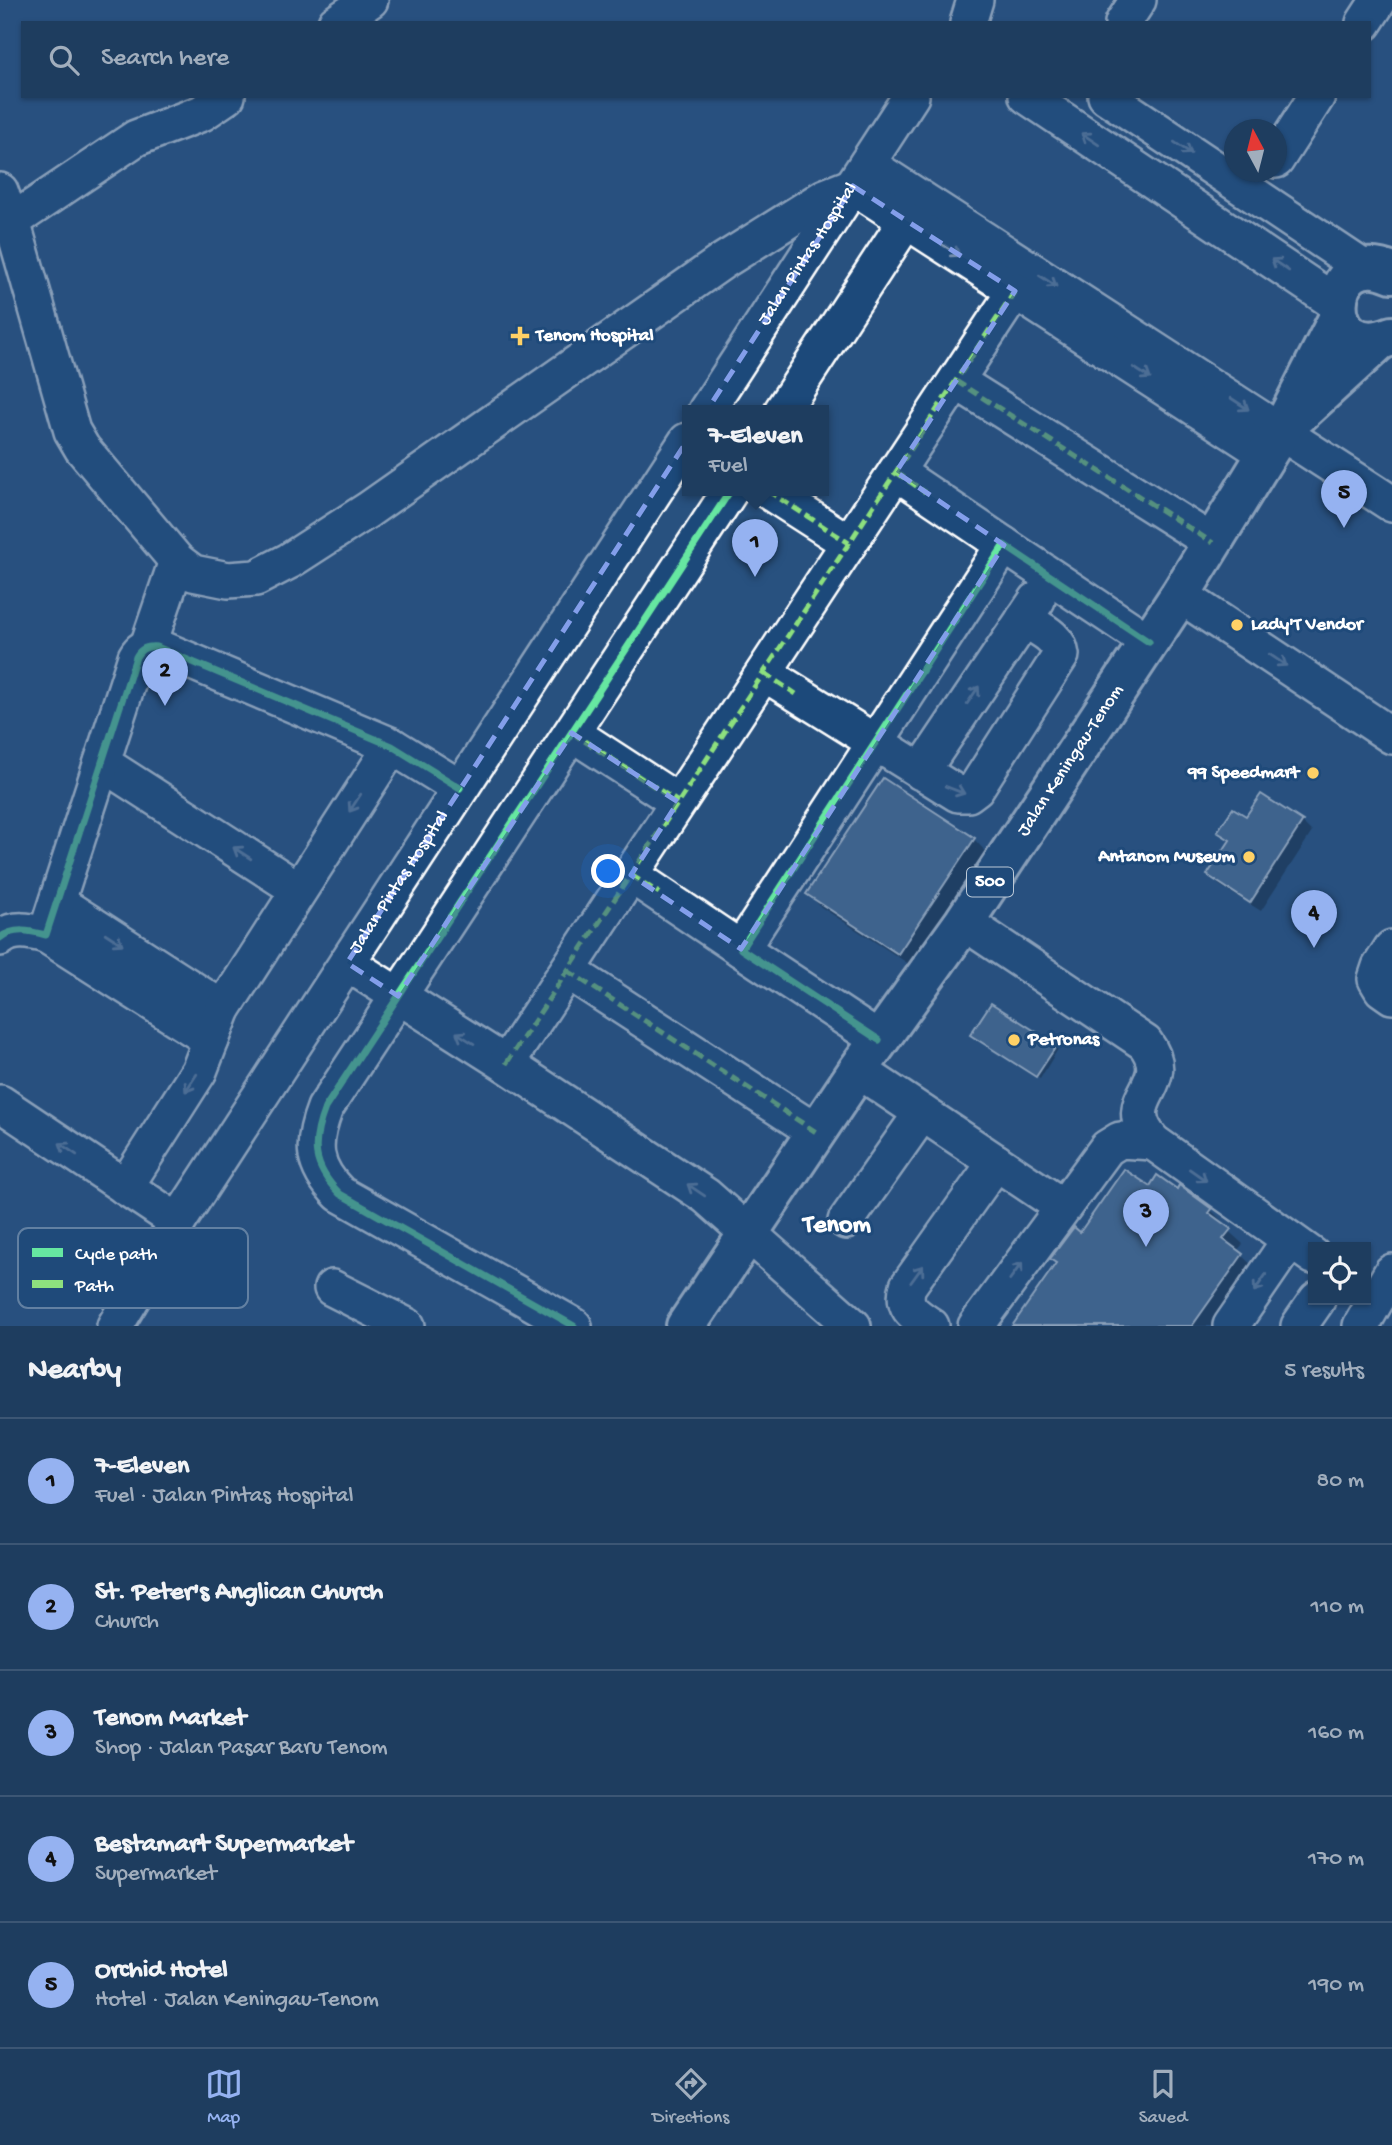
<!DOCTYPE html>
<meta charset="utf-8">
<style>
:root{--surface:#1e3d5f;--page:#2b4868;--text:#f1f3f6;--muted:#a1aebd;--line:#3c5674;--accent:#95b2f1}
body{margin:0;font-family:"Gochi Hand",sans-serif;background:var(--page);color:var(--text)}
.controls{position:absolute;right:21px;bottom:21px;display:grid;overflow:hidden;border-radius:0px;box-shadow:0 2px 5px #0004}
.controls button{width:63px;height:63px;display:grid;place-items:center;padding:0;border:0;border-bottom:2px solid var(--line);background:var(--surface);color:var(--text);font:35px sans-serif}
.compass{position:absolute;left:1224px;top:119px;width:63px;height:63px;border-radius:50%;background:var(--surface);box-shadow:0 2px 5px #0004;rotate:353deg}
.you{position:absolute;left:609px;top:872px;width:24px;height:24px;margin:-18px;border:5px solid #fff;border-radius:50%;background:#1a73e8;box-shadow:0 0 0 10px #1a73e833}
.badge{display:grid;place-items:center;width:46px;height:46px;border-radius:50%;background:var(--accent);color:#111;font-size:23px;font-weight:700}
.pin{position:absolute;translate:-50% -58px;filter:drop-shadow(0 2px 4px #0008)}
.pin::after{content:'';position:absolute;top:37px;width:24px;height:21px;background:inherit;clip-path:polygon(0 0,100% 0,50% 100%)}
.popup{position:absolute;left:682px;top:405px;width:147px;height:91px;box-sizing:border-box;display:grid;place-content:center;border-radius:0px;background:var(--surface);filter:drop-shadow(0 2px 5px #0005);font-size:23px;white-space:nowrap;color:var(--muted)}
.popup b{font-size:26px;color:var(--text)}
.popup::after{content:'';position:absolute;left:50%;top:100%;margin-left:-14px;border:14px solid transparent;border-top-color:var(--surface)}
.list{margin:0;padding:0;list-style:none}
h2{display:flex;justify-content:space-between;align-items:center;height:91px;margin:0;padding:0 28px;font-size:30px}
h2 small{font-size:23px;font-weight:400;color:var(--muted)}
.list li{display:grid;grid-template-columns:46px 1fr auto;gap:21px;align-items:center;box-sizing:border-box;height:126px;padding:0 28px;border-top:2px solid var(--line)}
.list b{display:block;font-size:26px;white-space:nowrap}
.list p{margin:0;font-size:23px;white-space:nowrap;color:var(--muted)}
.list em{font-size:23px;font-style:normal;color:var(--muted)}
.icon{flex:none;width:38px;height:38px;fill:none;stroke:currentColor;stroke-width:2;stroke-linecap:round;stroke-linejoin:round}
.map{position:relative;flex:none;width:1392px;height:1326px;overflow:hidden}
.search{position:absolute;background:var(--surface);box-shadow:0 2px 5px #0004;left:21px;right:21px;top:21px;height:77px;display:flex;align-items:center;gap:18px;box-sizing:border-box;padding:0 24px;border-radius:0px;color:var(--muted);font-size:26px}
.sheet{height:721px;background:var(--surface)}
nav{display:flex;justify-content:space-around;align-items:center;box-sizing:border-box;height:98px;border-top:2px solid var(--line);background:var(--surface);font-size:19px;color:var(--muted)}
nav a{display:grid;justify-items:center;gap:4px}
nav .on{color:var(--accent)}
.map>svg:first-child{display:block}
.shadow{fill:#0007}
.building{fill:#5a7a9d;stroke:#fff;stroke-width:2}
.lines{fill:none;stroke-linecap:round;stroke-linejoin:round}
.minor-casing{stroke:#fff;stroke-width:40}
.major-casing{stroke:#fff;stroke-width:44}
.minor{stroke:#1f4a7a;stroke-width:35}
.major{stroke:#1f4a7a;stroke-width:38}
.quiet{stroke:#8de07e;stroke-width:5;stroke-dasharray:10 5;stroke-linecap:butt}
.cycleway-casing{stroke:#1f4a7a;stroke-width:11}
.cycleway{stroke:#66e7a1;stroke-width:7}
.oneway{stroke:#7992af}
.marked{fill:none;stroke:#839eea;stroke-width:5;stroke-dasharray:14 9;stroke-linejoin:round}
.poi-dot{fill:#ffd166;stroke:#1f4a7a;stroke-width:2.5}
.labels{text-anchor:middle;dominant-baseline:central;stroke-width:6;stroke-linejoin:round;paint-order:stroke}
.shield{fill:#1f4a7a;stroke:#bcc9d7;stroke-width:2}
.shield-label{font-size:18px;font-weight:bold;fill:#fff}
.street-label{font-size:19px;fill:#fff;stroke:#1f4a7a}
.poi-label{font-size:19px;font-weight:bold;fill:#fff;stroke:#1f4a7a;text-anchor:start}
.district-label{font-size:26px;font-weight:bold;fill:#fff;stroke:#1f4a7a}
.key{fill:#1f4a7a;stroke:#6280a2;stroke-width:2}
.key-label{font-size:19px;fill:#fff}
</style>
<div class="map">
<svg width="1392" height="1326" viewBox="0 0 1392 1326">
<rect width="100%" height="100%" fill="#28517f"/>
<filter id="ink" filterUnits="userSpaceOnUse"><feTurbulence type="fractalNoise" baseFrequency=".0143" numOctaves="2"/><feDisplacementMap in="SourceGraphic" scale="14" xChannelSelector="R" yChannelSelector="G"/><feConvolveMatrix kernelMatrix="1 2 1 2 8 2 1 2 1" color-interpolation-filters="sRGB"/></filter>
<g filter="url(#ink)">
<path class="shadow" d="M1246,819L1302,822L1312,832L1261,911L1219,885L1209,874L1230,842L1220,832Z
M974,839L987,853L912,966L821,907L808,894Z
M975,1038L1056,1046L1058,1049L1040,1079Z
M1150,1188L1211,1210L1224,1223L1223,1226L1243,1244L1237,1251L1256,1269L1214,1326H1014L1080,1234Z"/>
<path class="building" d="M883,778L975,838L898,954L806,894Z
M1261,794L1303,821L1250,903L1207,875L1230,840L1217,832L1233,808L1246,816Z
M991,1003L1057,1045L1036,1077L970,1035Z
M1124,1169L1150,1186L1157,1175L1177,1189L1179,1185L1212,1209L1209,1213L1231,1229L1223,1239L1243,1254L1192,1326H1012L1056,1263L1050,1259L1074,1227L1080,1232Z"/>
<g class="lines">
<g class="minor-casing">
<g id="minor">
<path d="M336,23L370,0"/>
<path d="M968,23L975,0"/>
<path d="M1123,23L1138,0"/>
<path d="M1364,23L1379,0"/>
<path d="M1027,96L1336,303"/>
<path d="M1106,96L1365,269"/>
<path d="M1276,160L1317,96"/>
<path d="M867,164L1392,504"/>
<path d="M0,191L16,235L72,431L82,448L177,561L193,573L228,580L256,578L289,561L368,510L723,261L825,197L853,186L1267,454"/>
<path d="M11,222L136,138L202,113L227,96"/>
<path d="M956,381L1213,543"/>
<path id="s1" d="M706,411L911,96"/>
<path d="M782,411L906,221"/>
<path d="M896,472L1004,545"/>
<path d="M768,491L849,543"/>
<path d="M1180,595L1392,736"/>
<path d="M148,646L177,561"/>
<path d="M764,673L958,794H968L976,788L1061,655C1059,636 1039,629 1024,619"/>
<path d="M572,733L678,802"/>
<path d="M102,763L299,890"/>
<path d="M921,772L1037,600"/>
<path d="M631,875L741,949"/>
<path d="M57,902L223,1009"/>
<path d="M964,922L1145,1043C1178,1087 1113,1097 1153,1142L1313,1256"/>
<path d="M46,935L211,1040"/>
<path d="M0,938C14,927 30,931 46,935L136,657C141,648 147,646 157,647L392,746L460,788"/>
<path d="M1392,948L1380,967L1376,979L1382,989L1392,996"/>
<path d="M347,963L506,1064L706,1196L853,1326"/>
<path d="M568,971L816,1132"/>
<path d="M879,1040L741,949L1004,545L1149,642"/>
<path d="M506,1064L1015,291"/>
<path d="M858,1070L1063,1207"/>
<path d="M0,1103L178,1222"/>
<path d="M125,1187L199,1071L223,1009L392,746"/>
<path d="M846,1221L922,1113"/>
<path d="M332,1288L407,1326"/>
<path id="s2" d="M115,1326L178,1222L687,441"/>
<path d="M574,1326L340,1194C312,1166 311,1144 325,1108L730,491"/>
<path d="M931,1326C915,1315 901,1308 908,1286L996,1162"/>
<path d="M976,1326L1107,1148L1120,1140L1153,1142"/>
<path d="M1231,1326L1290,1240"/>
<path d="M1299,1326L1317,1300"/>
<path d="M1361,1326L1392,1272"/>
</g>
</g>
<g class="major-casing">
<g id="major">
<path d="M1392,273C1322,241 1317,366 1392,336"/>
<path d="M1298,415L1379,341"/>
<path id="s3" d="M686,1326L858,1070L964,922L1180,595L1281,431L1339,317"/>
</g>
</g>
<use href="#minor" class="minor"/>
<use href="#major" class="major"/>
<path class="quiet" d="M956,381L1213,543
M896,472L925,492
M768,491L849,543
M764,673L796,694
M572,733L678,802
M631,875L659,893
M568,971L816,1132
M506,1064L1015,291"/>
<g class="cycleway-casing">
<path id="cycleway" d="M0,938C14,927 30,931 46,935L136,657C141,648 147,646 157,647L392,746L460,788
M879,1040L741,949L1004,545L1149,642
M574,1326L340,1194C312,1166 311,1144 325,1108L730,491"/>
</g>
<use href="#cycleway" class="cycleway"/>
</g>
<defs><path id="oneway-shaft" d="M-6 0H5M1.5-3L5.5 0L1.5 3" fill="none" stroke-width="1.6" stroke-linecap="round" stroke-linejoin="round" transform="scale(1.75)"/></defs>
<g class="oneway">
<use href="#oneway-shaft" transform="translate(1090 139) rotate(-146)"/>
<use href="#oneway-shaft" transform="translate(1183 148) rotate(34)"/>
<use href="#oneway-shaft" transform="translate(951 250) rotate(33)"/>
<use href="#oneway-shaft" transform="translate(1280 265) rotate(-146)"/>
<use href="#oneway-shaft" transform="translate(1048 281) rotate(33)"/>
<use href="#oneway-shaft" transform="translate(1142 373) rotate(33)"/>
<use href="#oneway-shaft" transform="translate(1240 404) rotate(33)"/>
<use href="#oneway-shaft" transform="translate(1278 660) rotate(34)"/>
<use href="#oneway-shaft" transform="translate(973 695) rotate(-56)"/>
<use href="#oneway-shaft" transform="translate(955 790) rotate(21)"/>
<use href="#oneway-shaft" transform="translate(355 803) rotate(123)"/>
<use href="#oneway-shaft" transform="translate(242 853) rotate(-147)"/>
<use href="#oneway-shaft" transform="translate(114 939) rotate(33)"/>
<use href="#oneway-shaft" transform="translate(465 1038) rotate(-148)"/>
<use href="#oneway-shaft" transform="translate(191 1083) rotate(123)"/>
<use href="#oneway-shaft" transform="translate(68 1149) rotate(-146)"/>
<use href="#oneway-shaft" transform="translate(1198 1175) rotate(35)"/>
<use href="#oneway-shaft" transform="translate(696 1190) rotate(-146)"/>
<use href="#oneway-shaft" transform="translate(1016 1271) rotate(-54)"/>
<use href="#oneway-shaft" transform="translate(917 1274) rotate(-54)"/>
<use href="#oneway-shaft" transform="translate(1260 1283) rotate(125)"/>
</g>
</g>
<path d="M0 0H1392V1326H0ZM853,186L1015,291L896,472L1004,545L741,949L631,875L678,802L572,733L398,996L347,963Z" fill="#28517f" fill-opacity=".55" fill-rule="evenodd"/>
<path class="marked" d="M853,186L1015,291L896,472L1004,545L741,949L631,875L678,802L572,733L398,996L347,963Z"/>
<g class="poi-dot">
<path d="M516.5 325.5h7v7h7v7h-7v7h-7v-7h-7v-7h7z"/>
<circle cx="1237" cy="625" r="7"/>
<circle cx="1313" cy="773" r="7"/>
<circle cx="1249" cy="857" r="7"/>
<circle cx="1014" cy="1040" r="7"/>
</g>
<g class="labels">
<rect class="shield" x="967" y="867.5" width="46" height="29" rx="5"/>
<g class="shield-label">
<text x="990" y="882">500</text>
</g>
<g class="street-label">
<text stroke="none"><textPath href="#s1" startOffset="187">Jalan Pintas Hospital</textPath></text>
<text stroke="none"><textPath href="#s3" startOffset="684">Jalan Keningau-Tenom</textPath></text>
<text stroke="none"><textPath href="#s2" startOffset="527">Jalan Pintas Hospital</textPath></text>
</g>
<g class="poi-label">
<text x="536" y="336">Tenom Hospital</text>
<text x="1251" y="625">Lady'T Vendor</text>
<text x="1299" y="773" text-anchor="end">99 Speedmart</text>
<text x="1235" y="857" text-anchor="end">Antanom Museum</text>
<text x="1028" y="1040">Petronas</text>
</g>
<g class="district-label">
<text x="837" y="1226">Tenom</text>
</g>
</g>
<rect x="18" y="1228" width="230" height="80" rx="10" class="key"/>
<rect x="32" y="1248" width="31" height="9" fill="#66e7a1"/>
<rect x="32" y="1280" width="31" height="8" fill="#8de07e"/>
<g class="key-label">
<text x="75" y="1259">Cycle path</text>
<text x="75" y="1291">Path</text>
</g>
</svg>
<div class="controls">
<button><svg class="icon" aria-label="locate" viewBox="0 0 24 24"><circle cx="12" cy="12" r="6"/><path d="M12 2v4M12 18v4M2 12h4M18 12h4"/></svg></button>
</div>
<svg class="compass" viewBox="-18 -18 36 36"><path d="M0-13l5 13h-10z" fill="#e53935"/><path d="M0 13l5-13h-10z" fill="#a1aebd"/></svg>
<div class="you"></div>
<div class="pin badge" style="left:755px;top:577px">1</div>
<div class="popup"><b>7-Eleven</b>Fuel</div>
<div class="pin badge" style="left:165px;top:706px">2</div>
<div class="pin badge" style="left:1146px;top:1247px">3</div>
<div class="pin badge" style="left:1314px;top:948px">4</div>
<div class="pin badge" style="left:1344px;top:528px">5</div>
<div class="search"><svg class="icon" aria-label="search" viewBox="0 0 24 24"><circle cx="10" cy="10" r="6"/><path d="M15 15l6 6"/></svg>Search here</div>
</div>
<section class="sheet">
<h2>Nearby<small>5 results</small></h2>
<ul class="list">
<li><span class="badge">1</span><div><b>7-Eleven</b><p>Fuel · Jalan Pintas Hospital</p></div><em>80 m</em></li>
<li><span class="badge">2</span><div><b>St. Peter's Anglican Church</b><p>Church</p></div><em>110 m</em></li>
<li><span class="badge">3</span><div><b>Tenom Market</b><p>Shop · Jalan Pasar Baru Tenom</p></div><em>160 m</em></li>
<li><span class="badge">4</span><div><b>Bestamart Supermarket</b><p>Supermarket</p></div><em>170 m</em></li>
<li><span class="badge">5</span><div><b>Orchid Hotel</b><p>Hotel · Jalan Keningau-Tenom</p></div><em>190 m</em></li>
</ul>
</section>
<nav>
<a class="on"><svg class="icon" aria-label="map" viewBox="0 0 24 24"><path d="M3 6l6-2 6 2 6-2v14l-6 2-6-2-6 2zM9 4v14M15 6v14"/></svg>Map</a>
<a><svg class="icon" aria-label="directions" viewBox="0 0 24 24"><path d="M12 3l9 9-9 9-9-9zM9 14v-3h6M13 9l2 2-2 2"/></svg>Directions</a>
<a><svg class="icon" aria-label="saved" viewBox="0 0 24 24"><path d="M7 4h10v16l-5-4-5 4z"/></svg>Saved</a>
</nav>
